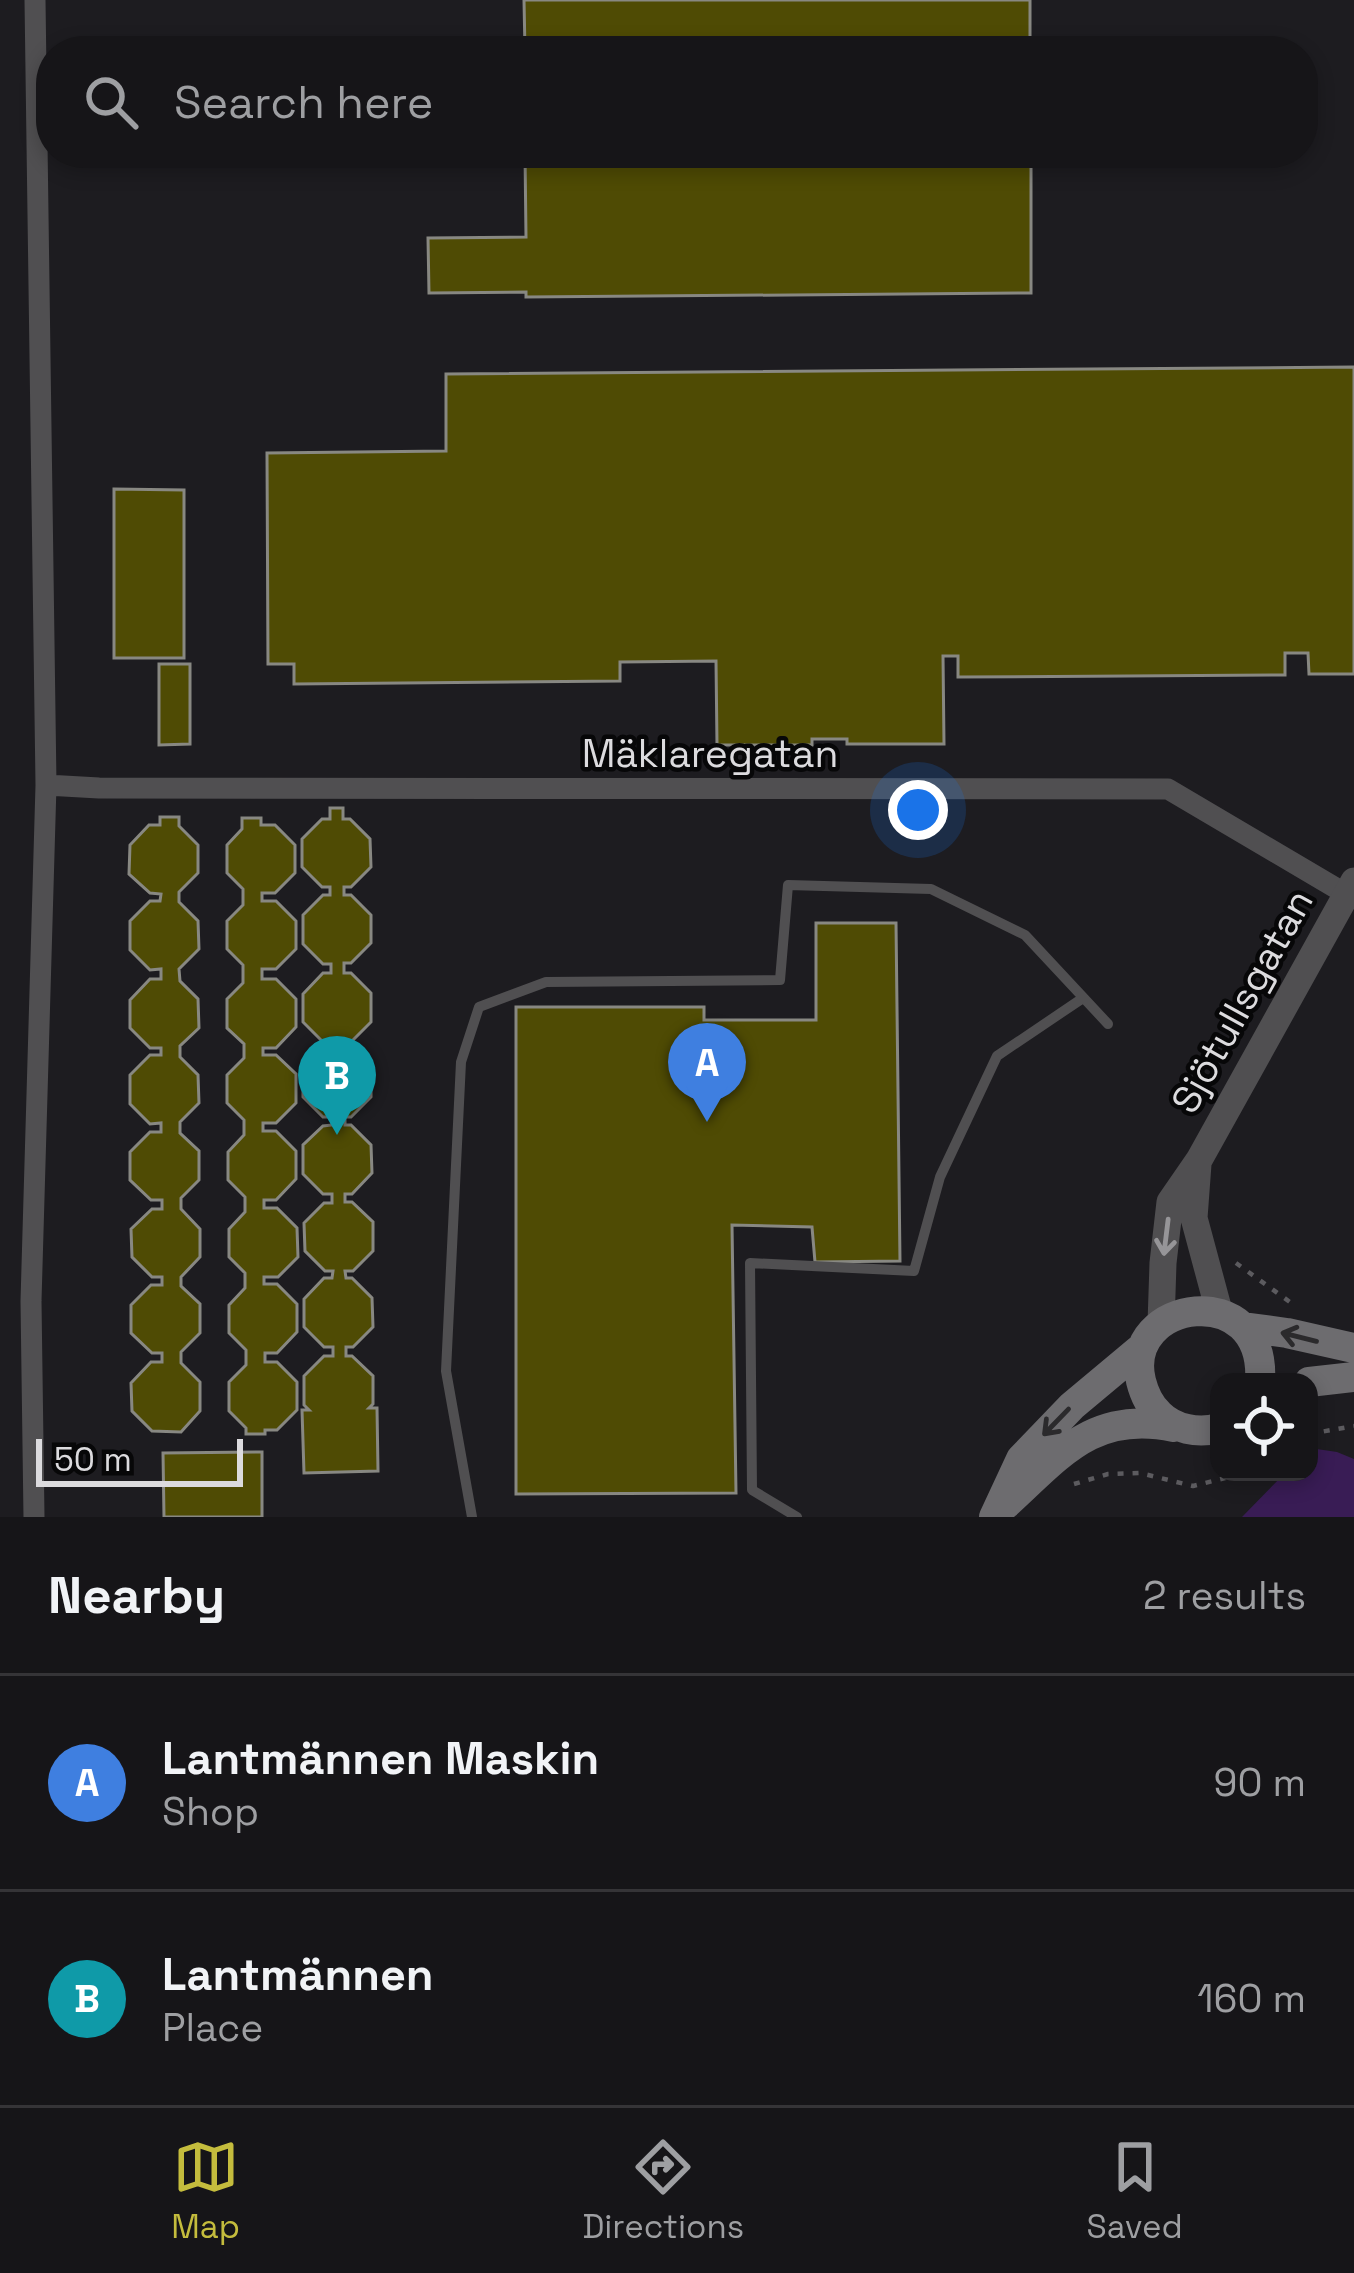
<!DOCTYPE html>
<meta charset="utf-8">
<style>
:root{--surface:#161518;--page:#1f1e21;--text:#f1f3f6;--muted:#9e9fa2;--line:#353437;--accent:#c4bc3d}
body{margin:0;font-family:"Space Grotesk",sans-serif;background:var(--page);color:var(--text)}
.controls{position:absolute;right:36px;bottom:36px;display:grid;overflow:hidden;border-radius:24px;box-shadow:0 6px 18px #0003}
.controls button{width:108px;height:108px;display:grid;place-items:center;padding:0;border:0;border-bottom:3px solid var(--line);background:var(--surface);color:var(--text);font:60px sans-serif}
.scale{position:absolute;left:36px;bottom:30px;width:207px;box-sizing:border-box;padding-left:12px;border:6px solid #dcdbde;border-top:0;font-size:33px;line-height:42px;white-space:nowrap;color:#dcdbde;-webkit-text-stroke:9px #070708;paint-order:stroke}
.you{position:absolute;left:918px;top:810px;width:42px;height:42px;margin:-30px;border:9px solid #fff;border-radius:50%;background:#1a73e8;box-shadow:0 0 0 18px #1a73e833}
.badge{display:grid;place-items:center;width:78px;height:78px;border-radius:50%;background:var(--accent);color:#fff;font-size:39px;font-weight:700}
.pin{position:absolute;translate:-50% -99px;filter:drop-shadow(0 3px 6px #0008)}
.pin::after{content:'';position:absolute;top:63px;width:42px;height:36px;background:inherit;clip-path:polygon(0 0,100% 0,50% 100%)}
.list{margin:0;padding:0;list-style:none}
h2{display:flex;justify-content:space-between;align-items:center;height:156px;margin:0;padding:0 48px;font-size:51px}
h2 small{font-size:39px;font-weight:400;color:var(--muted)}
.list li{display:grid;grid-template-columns:78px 1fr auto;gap:36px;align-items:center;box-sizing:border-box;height:216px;padding:0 48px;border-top:3px solid var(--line)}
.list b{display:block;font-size:45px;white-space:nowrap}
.list p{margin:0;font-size:39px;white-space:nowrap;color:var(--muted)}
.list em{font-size:39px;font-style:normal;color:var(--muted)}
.icon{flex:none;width:66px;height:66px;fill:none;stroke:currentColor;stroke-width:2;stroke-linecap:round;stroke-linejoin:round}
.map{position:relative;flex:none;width:1354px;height:1517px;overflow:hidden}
.search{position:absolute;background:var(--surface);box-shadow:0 6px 18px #0003;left:36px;right:36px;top:36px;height:132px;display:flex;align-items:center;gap:30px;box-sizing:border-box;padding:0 42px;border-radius:48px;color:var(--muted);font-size:45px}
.sheet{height:588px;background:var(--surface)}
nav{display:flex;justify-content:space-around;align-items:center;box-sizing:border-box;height:168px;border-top:3px solid var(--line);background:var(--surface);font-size:33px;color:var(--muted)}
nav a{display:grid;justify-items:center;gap:6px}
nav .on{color:var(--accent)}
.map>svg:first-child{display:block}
.green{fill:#391c55}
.building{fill:#4f4b04;stroke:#888882;stroke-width:3}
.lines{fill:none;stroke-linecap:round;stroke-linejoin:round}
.path{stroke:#5c5b5f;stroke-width:4.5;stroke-dasharray:6 9;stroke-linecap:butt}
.service{stroke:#504f51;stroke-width:10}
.minor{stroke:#504f51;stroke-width:21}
.tertiary{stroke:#504f51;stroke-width:27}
.secondary{stroke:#6d6c6f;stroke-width:30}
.oneway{stroke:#969598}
.oneway2{stroke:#2b2a2c}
.labels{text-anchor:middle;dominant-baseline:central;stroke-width:9;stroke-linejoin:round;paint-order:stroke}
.street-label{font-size:39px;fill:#dcdbde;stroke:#070708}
</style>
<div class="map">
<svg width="1354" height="1517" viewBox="0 0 1354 1517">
<rect width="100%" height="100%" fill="#1d1c20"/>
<path class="green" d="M1310,1448L1337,1452L1354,1459V1517H1242L1286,1472H1309Z"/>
<path class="building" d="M524,0H1030V51H525Z
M525,153H1031V293L526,297V292L429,293L428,238L526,237Z
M1354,367V674H1309L1308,653H1285V675L958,677V656H943L944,744H847V739H812V745H717L716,661L620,662V681L294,684V664H268L267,453L446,451V374Z
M114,489L184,490V658H114Z
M159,664H190V744L159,745Z
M330,808H343V819H350L370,839L371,867L351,887H344V895H351L371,915V943L351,963H344V973H351L371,993V1022L351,1042H344V1049H351L371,1068V1097L351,1117H345V1125H351L371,1145L372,1173L352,1194H345V1202H352L373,1222V1251L353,1271H345L346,1278H352L372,1298L373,1327L353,1347H346V1356H352L373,1376V1404L369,1408H377L378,1471L304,1473L302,1410H309L304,1405V1376L324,1356H333V1347H324L304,1327V1299L324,1278H332L333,1271H325L305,1251L304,1223L324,1203H332V1194H323L303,1174V1145L323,1126L332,1125V1117H323L303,1097V1069L322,1049H331V1042H323L303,1022V994L323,973H331V964H323L303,944V915L323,895H330V887H322L302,867V839L322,819H330Z
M160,817H179V826L198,845V873L179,892V902L198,921L199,949L179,969L180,981L198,999L199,1028L180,1046V1057L198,1075L199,1103L180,1122V1133L199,1151V1180L181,1198V1209L200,1229V1257L181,1277V1286L200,1304V1333L181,1352V1363L200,1382V1411L181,1432L152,1431L132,1411L131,1383L151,1362H162V1353H152L131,1333V1305L151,1285H162V1277H152L132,1257L131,1229L152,1209H162V1200H151L130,1180V1152L150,1132H161V1123L150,1124L130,1104V1075L150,1055H161V1048H150L130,1028V1000L150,979H161V969L150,970L130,950V921L150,901H160L161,894L150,893L129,874L130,845L149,825H160Z
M242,818H261V825H275L295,845V873L275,893H262V901H276L296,921V949L276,969H262V979H276L296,999V1027L276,1048H263V1055H276L296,1074V1103L276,1123H263V1131H276L296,1151V1179L276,1200H264V1208H277L297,1228L298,1257L278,1277H264V1284H277L297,1304V1332L277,1353H265V1362H277L297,1382V1410L277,1430H265V1434H246V1428L229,1411V1382L246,1365V1350L229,1333V1305L245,1288V1273L229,1257V1229L245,1212V1197L228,1180V1152L244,1135V1120L227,1103V1075L244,1058V1044L227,1028V999L243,983V965L227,949V921L243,905V889L227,873V845L242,829Z
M816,923H896L900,1261L815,1262L812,1227L732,1225L736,1493L516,1494V1007H704V1020H816Z
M262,1452V1517H164L163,1453Z"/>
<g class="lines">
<path class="path" d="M1236,1263L1294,1305
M1309,1434L1354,1426
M1074,1484L1108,1474L1140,1473L1193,1486L1249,1472"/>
<path class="service" d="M472,1517L446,1371L461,1062L479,1007L546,982L780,980L788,885L931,889L1025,935L1108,1024
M797,1517L752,1490L750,1263L914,1271L940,1177L997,1056L1083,998"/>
<path class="minor" d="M46,785L99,788L1168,789L1346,894
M34,1517L31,1301L46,785L35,0"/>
<path class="tertiary" d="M1198,1164L1194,1218L1219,1311
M1161,1324L1163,1263L1170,1202L1199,1160L1354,881"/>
<path class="secondary" d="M1243,1327L1287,1333L1354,1348
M1309,1382L1354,1377
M1219,1428C1198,1434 1174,1429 1159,1414C1149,1405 1144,1393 1141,1381C1121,1299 1267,1277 1260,1382
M1005,1505C1060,1455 1093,1410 1174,1427
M994,1517L1021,1459L1072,1406L1139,1350"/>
</g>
<defs><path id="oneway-shaft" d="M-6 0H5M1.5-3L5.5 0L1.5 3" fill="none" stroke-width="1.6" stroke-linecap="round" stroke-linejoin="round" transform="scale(3)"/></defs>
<use class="oneway" href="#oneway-shaft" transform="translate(1166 1237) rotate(97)"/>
<g class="oneway2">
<use href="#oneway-shaft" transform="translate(1299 1337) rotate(-166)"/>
<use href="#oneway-shaft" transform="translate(1056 1422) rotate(134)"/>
</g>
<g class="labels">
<g class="street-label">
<text x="710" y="753">Mäklaregatan</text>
<text transform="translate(1242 1001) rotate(-61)">Sjötullsgatan</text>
</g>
</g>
</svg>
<div class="controls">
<button><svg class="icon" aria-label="locate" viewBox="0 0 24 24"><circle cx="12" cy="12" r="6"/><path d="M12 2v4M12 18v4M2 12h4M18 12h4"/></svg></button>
</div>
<div class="scale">50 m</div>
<div class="you"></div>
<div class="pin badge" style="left:707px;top:1122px;background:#3f7fe0">A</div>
<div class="pin badge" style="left:337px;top:1135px;background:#0f9aa8">B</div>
<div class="search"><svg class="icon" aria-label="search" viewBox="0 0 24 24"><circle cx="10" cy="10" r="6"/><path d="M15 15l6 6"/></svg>Search here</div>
</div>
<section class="sheet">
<h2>Nearby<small>2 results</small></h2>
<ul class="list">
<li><span class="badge" style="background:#3f7fe0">A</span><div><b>Lantmännen Maskin</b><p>Shop</p></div><em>90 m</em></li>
<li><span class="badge" style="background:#0f9aa8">B</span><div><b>Lantmännen</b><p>Place</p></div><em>160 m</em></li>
</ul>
</section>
<nav>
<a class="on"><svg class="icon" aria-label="map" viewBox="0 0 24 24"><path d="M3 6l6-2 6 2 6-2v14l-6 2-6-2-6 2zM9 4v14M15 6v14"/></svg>Map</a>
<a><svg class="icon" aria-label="directions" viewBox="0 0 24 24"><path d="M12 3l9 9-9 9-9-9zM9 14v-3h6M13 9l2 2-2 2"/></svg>Directions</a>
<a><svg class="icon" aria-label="saved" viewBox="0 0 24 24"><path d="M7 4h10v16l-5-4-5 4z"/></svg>Saved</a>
</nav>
